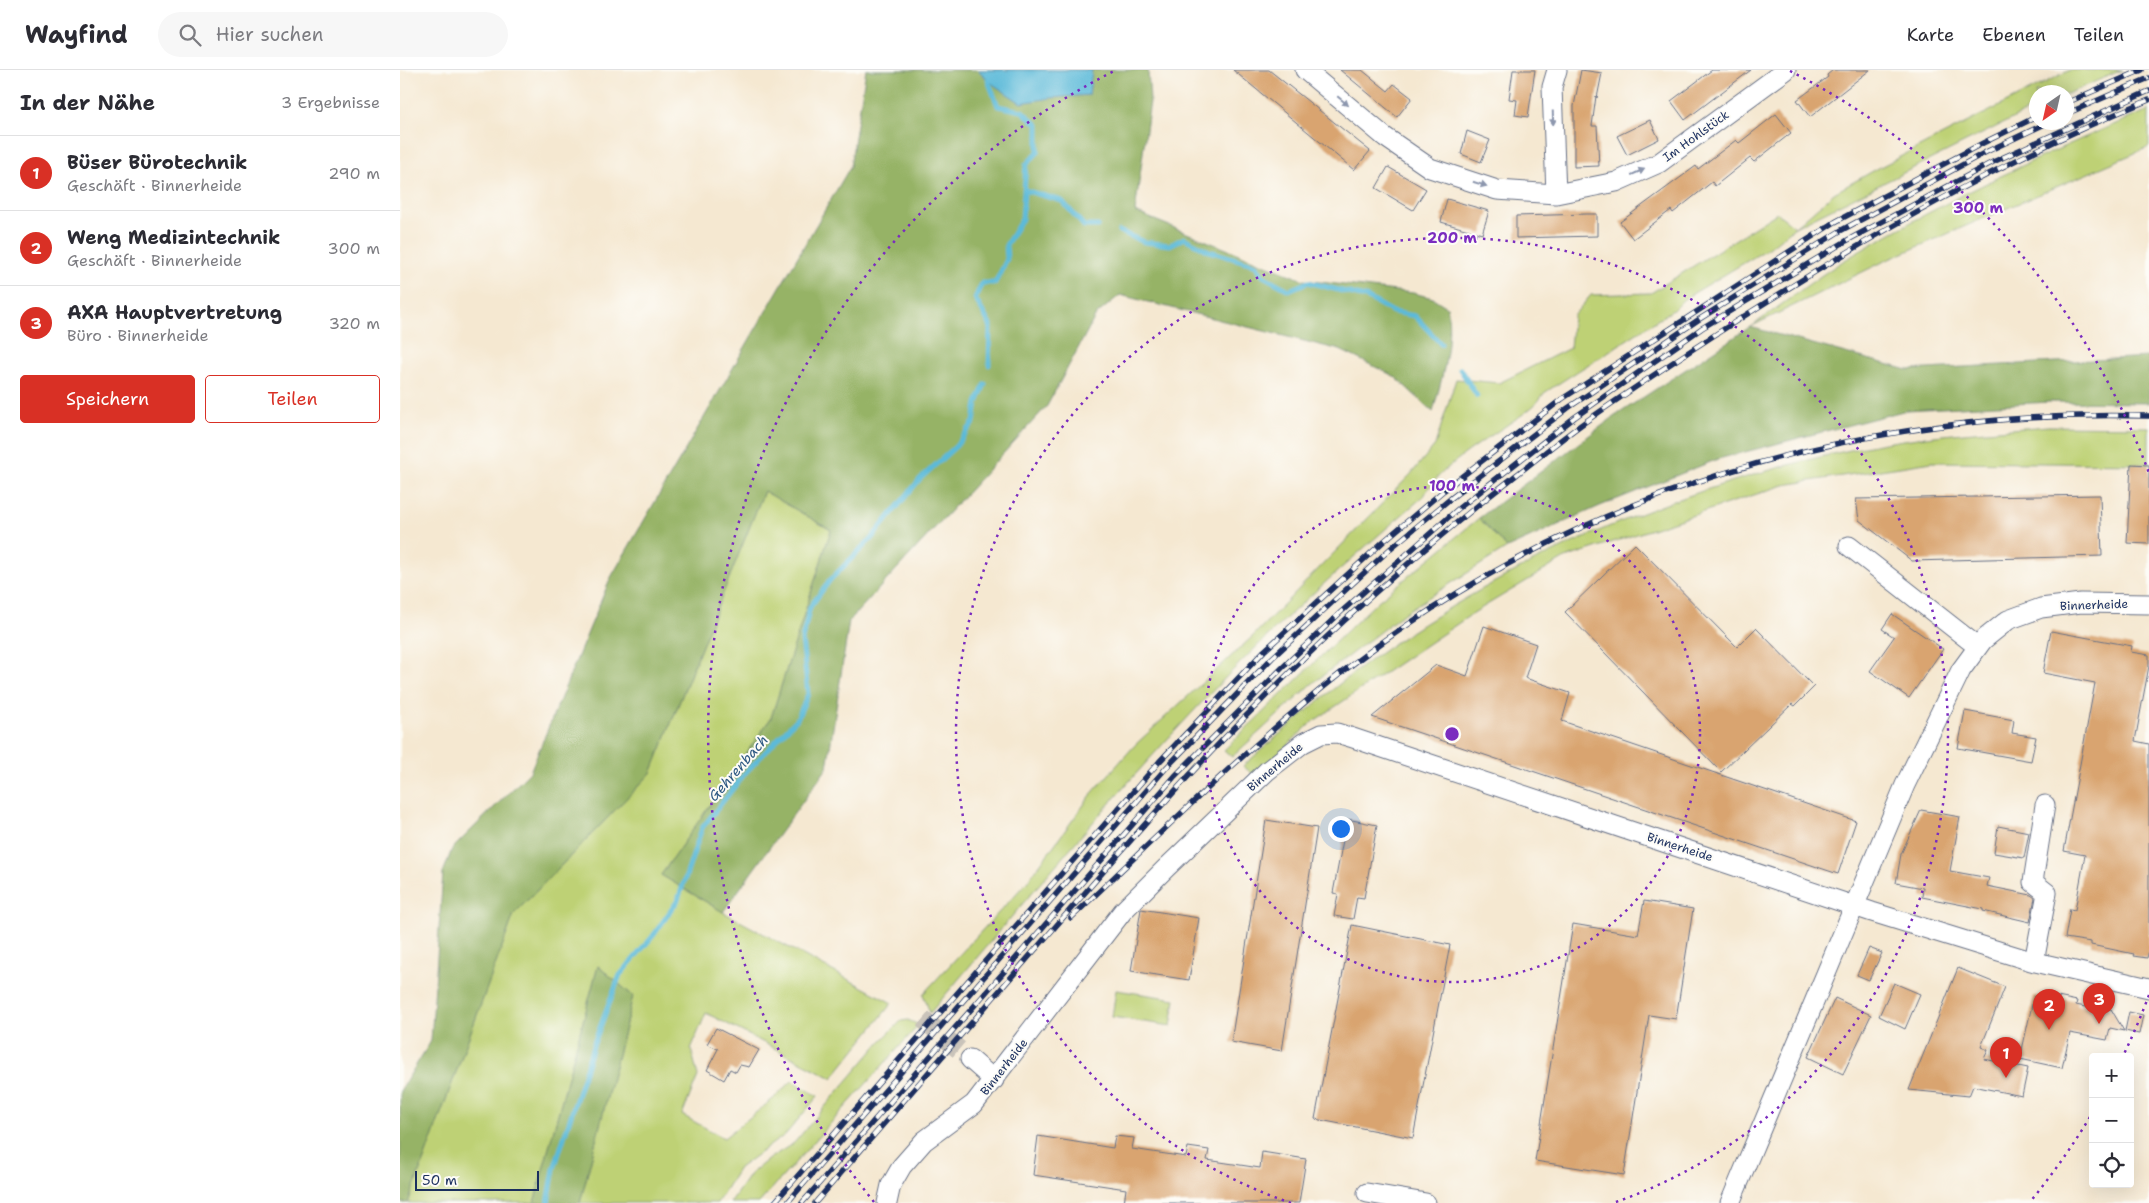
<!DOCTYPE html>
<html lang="de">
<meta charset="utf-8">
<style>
:root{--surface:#fff;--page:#f7f7f7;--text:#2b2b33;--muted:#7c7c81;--line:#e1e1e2;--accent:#d93025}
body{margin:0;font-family:"Shantell Sans",sans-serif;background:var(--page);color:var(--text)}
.controls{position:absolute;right:15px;bottom:15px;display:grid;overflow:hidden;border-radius:5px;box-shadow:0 5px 20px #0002}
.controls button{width:45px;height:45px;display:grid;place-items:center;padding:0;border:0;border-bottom:1px solid var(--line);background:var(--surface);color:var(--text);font:25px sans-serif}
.compass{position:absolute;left:1629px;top:15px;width:45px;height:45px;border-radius:50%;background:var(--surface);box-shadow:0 5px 20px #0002;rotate:214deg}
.scale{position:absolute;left:15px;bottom:12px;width:124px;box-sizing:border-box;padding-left:5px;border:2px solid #1b2f5e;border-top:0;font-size:14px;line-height:18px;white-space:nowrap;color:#1b2f5e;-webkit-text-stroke:4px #fdfcf7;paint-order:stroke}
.you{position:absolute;left:940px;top:758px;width:18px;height:18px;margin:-12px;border:4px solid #fff;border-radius:50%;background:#1a73e8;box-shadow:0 0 0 8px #1a73e833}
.badge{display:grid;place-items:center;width:32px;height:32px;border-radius:50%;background:var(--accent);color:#fff;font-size:16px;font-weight:700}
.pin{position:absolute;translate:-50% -41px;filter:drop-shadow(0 1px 2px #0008)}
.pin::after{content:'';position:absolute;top:26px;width:18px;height:15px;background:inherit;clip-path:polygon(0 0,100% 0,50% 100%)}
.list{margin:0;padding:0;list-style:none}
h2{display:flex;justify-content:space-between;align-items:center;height:65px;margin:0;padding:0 20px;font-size:21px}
h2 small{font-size:16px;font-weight:400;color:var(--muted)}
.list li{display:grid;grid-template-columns:32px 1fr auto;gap:15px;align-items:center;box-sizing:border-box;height:75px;padding:0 20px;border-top:1px solid var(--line)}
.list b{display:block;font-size:19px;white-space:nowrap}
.list p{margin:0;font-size:16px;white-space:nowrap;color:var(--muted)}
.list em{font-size:16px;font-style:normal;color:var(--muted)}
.actions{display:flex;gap:10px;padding:15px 20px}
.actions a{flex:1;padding:11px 0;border:1px solid var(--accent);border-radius:5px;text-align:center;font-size:18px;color:var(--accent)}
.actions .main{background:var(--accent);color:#fff}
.icon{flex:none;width:28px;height:28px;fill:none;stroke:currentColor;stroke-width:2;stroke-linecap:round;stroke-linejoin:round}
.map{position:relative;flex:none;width:1749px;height:1133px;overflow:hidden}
header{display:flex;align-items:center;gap:30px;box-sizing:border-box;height:70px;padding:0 25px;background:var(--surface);border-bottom:1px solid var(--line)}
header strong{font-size:24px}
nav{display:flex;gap:28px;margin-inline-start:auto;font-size:18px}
.search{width:350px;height:45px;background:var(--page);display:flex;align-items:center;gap:12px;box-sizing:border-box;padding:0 18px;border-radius:28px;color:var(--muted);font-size:19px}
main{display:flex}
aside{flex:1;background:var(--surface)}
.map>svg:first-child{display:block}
.green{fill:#bed174;stroke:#6c8069}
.forest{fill:#96b366;stroke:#587162}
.water{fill:#5bbad9;stroke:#3b749c}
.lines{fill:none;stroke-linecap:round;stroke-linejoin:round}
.stream{stroke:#5bbad9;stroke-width:5}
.building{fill:#d9a46f}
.minor-tunnel{stroke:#c9c3ba;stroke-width:19;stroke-dasharray:19 9;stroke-linecap:butt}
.minor-casing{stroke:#677086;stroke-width:21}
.minor{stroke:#fff;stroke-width:19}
.rail-casing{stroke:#1b2f5e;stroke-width:5.5}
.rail{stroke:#fdfcf7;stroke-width:4;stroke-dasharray:11;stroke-linecap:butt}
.oneway{fill:#8d97ae}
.ring{fill:none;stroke:#7b2cbf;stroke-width:2.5;stroke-dasharray:2.5 5}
.labels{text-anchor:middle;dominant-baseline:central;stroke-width:4;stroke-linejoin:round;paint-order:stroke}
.street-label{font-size:12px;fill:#1b2f5e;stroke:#fdfcf7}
.water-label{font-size:14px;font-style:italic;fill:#2e5983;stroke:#fdfcf7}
.centre{fill:#7b2cbf;stroke:#fdfcf7;stroke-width:2.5}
.ring-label{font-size:15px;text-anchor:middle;font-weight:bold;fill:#7b2cbf;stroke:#fdfcf7;stroke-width:4;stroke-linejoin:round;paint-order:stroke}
</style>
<header>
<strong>Wayfind</strong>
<div class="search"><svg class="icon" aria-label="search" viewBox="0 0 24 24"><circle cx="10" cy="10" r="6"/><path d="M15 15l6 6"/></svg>Hier suchen</div>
<nav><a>Karte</a><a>Ebenen</a><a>Teilen</a></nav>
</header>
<main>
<aside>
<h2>In der Nähe<small>3 Ergebnisse</small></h2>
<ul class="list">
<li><span class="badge">1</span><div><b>Büser Bürotechnik</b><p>Geschäft · Binnerheide</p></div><em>290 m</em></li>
<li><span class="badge">2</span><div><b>Weng Medizintechnik</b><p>Geschäft · Binnerheide</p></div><em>300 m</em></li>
<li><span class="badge">3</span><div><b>AXA Hauptvertretung</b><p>Büro · Binnerheide</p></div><em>320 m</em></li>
</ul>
<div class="actions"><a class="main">Speichern</a><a>Teilen</a></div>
</aside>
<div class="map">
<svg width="1749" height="1133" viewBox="0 0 1749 1133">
<rect width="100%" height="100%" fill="#fdfcf7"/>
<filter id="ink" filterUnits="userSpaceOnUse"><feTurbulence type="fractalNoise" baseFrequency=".02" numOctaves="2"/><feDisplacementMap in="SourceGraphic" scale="10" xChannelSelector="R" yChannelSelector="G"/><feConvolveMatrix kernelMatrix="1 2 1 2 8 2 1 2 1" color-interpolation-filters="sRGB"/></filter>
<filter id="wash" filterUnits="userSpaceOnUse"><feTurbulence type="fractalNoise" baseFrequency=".0096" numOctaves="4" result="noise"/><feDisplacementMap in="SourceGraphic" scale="20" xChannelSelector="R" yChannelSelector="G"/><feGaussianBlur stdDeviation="1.12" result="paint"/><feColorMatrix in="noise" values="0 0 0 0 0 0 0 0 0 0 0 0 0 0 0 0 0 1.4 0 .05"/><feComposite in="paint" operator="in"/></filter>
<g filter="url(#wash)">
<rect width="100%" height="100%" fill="#f5e8d1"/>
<path class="green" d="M1670,0H1722L1667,24L1636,22V37L1395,157L1369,178L1284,229L1273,240L1144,323C1136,337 1123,344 1110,353C1084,371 1038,398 1024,426C948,491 873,557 805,629C709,730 620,837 530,943L523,924L627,812L694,721L735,675L852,567L1011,404L1035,375L1056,309L1099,313L1170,278L1173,246L1191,225L1251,223L1377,143L1395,157L1434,123L1482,96Z
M1749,40V77L1487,190L1350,257C1384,234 1417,206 1453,185C1546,130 1649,81 1749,40Z
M1648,356L1749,357V394L1532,392L1384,415L1165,488L1075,542L911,653L855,706L843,696C892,653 942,609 996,572C1142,474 1302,410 1474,375C1531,364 1590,361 1648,356Z
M364,421L431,460L371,648L261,805L323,842L492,933L432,1008L306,943L291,979L298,1006L282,1045L324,1068L373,1029L392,1011L418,1026L386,1064L339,1098L317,1133H180L233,926L198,896L134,1133H8L114,844L251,703Z
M1079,448L1107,478L1007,541L912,614L832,687L824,680L977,532Z
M716,920L775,929L771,956L712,947Z
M508,950L519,955L359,1133H330L350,1104L370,1088L394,1073L481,971L501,951Z"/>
<path class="forest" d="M466,0H748L750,31L735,142L903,210L1013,223L1033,228L1047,237C1053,274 1042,307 1033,342L994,306L940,280L720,225L696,245L647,336L449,551L427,698L323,842L261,805L371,648L431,460L364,421L251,703L114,844L8,1133H0V1021L31,971L43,803L52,779L130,702L210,509L450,97Z
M1350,257L1508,300L1749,287V333L1650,332L1507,340L1318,389L1200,436L1107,478L1079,448L1215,346Z
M198,896L233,926L180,1133H134Z"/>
<path class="water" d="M578,0H692L689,25L650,28L621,33L594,15Z"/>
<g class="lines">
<path class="stream" d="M588,10L598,36L622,41L638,55V82L626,95L622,149L606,175L607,189L595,213H582L575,228L590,255L589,295
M624,120L662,131L684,156H698
M719,161L744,172L770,175L784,168L809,181L856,195L863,206L889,220L908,212L968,228L993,242L1015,246L1041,274
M1060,299L1077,326
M148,1133L154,1099L194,973L220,905L253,866L278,830L302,758L346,702L397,649L408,624L402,569L410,537L430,510L471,469L520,409L556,376L574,352L577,333L585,314"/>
</g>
<g id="blocks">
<path class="building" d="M833,0H869L970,81L954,100Z
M940,0H962L988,21L994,14L1012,28L997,47Z
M1113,0H1135L1128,47L1115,45L1117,30L1109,29Z
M1181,0L1202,3L1197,28L1196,26L1192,56H1197L1199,96L1174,97V36Z
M1312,0H1351L1285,50L1271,31Z
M1433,0H1470L1410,47L1397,30L1428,7L1427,5Z
M1376,44L1391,63L1354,92L1350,88L1315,116L1312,112L1273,143L1271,140L1233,169L1220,152L1296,96L1298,99L1336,70L1339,73Z
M1250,50L1259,69L1227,85L1217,66Z
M1067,61L1090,70L1081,92L1061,84Z
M988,97L1026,119L1013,140L976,118Z
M1047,129L1089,141L1082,164L1041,152Z
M1187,144H1197V166L1116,168V146Z
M1731,394L1749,395V474L1727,473Z
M1700,425L1702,486L1512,491L1459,450L1456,429Z
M1235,474L1337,577L1356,558L1414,617L1395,636L1392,634L1321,702L1165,542Z
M1492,544L1543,579L1509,628L1470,601L1494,567L1482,559Z
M1084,556L1136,574L1125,608L1170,623L1162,651L1456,751L1438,804L972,647L1036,595L1067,606Z
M1651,561L1732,576L1731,582L1749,585V596L1735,671L1749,674V880L1747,888L1733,886L1734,884L1691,875V872L1665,868L1670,839L1675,840L1685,785L1664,781L1695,613L1643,603Z
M1565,641L1614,650L1612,663L1636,667L1631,691L1558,678Z
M1521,740L1560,747L1550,801L1589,808L1587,816L1631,825L1635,828L1630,852L1583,841V839L1522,827L1523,818L1496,813L1501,784Z
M947,749L977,755L964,828L957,827L953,849L934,846L938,824L933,823Z
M866,750L917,758L882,981L831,972Z
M1598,756L1629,762L1624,788L1594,783Z
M1244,831L1293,839L1276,949L1249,945L1224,1105L1135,1091L1173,854L1238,865Z
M741,839L799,848L789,910L731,901Z
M952,855L1050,875L1013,1068L915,1049Z
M1469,878L1482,883L1469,910L1457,905Z
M1558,898L1605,917L1581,977L1588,980L1584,989L1628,998L1622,1026L1573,1016L1569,1026L1509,1020Z
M1494,913L1520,924L1505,959L1479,946Z
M1648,925L1677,931L1676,935L1699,940L1703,938L1711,939L1724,961L1710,958L1707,970L1670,963L1662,998L1620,989L1634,926L1647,928Z
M1435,928L1471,945L1443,1004L1408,987Z
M1729,942L1743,945L1739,964L1725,961Z
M316,958L359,980L349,997L340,995L336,1002L330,999L324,1010L307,1000L318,979L307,974Z
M638,1066L713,1078L715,1066L734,1068L732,1079L786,1087L788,1077L809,1080L807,1090L860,1098L862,1082L906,1089L899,1133H724L726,1119L633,1105Z"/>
</g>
</g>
<g filter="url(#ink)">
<use href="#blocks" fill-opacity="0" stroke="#677086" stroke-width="1"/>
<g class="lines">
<path class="minor-tunnel" d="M523,949L570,989"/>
<g class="minor-casing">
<path id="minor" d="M905,0L985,67L1030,98L1097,120L1156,124L1216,112L1259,93L1386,0
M1156,124L1152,17L1157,0
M1449,476L1578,577
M1634,892L1647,823L1633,812L1645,735
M570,989L594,1010
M967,1123L1026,1133
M487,1133L491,1115L502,1096L524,1071L574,1034L723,841L765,799L867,701L903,673L921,664L937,663L953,668L1472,842L1631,891L1749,918
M1330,1133L1505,715L1561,600L1583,570L1608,550L1641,538L1681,533L1749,534"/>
</g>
<use href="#minor" class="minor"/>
<g class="rail-casing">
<path id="rail" d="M1666,33L1742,0
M1666,44L1749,8
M671,848C759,765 846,678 941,603C1174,422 1456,338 1749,346
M374,1133L759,692L864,581L984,471L1043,421L1162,329L1435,152L1583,73L1636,47
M387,1133L766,698L872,588L991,478L1050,429L1168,338L1298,250L1440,161L1588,81L1649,52
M402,1133L775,706L882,598L941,542L1059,438L1175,347L1302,258L1446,171L1593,92L1749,21
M415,1133C500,1035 584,938 669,841C731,770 792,699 859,633C939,552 1025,476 1115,406C1138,388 1161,369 1185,352C1245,310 1306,270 1368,231C1490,154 1616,84 1749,30"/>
</g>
<use href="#rail" class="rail"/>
</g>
<defs><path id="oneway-solid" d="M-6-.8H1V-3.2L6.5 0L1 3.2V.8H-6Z" transform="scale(1.25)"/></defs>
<g class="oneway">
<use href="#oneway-solid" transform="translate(943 31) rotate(40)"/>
<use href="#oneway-solid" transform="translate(1153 48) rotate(88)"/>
<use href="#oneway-solid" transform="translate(1238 102) rotate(-24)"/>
<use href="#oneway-solid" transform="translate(1080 114) rotate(18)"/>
</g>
</g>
<g class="ring">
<circle cx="1052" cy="664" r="248"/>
<path d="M891 1133A496 496 0 1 1 1213 1133"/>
<path d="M1749 925A744 744 0 0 1 1724 984M1690 1047A744 744 0 0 1 1630 1132M474 1132A744 744 0 0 1 714 1M1390 1A744 744 0 0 1 1749 403"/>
</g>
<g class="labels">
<g class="street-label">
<text transform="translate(1296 66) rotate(-36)">Im Hohlstück</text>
<text transform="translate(1694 535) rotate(-2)">Binnerheide</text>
<text transform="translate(875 697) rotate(-40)">Binnerheide</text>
<text transform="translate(1280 777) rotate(18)">Binnerheide</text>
<text transform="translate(604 997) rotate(-52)">Binnerheide</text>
</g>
<g class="water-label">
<text transform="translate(338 698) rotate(-49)">Gehrenbach</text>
</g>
</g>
<circle cx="1052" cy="664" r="8" class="centre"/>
<g class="ring-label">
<text x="1578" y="143">300 m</text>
<text x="1052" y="173">200 m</text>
<text x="1052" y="421">100 m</text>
</g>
</svg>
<div class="controls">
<button>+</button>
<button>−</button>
<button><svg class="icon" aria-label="locate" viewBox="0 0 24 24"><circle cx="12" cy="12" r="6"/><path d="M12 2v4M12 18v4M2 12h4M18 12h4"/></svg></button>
</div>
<svg class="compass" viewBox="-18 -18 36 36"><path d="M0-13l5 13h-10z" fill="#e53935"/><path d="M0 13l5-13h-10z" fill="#7c7c81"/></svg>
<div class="scale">50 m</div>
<div class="you"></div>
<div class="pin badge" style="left:1606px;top:1008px">1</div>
<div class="pin badge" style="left:1649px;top:960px">2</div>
<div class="pin badge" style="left:1699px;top:954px">3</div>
</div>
</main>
